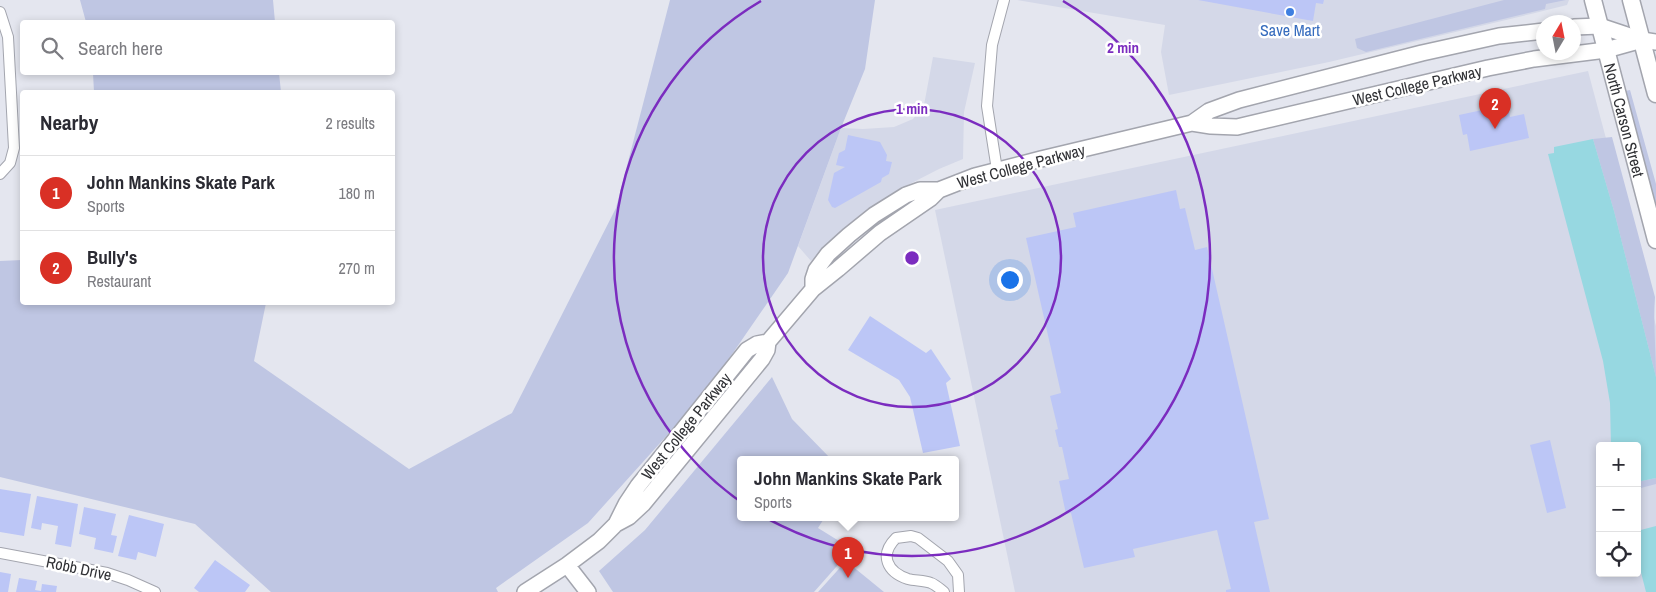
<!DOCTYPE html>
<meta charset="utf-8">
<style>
:root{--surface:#fff;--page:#f7f7f7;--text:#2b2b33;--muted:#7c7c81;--line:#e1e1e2;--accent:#d93025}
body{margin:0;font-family:"Archivo Narrow",sans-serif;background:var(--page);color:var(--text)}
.controls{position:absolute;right:15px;bottom:15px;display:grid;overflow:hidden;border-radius:5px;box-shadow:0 2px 8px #0003}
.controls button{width:45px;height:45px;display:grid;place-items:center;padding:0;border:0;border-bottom:1px solid var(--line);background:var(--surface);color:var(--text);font:25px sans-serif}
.compass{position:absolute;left:1536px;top:15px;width:45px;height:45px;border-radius:50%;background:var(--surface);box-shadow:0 2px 8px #0003;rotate:10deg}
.you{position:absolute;left:1009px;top:279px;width:18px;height:18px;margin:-12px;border:4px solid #fff;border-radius:50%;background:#1a73e8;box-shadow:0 0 0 8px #1a73e833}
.badge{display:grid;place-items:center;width:32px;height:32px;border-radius:50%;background:var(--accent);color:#fff;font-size:16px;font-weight:700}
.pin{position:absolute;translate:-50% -41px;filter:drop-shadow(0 1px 2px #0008)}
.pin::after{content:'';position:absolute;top:26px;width:18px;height:15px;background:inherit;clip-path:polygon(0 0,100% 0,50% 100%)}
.popup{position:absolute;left:737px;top:456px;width:222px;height:65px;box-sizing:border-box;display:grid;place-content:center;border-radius:5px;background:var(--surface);filter:drop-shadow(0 1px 4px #0005);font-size:16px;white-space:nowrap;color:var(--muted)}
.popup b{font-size:19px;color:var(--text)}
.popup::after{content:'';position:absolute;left:50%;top:100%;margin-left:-10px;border:10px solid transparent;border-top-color:var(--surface)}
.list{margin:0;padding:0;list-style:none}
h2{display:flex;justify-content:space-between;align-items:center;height:65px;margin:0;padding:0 20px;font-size:21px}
h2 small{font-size:16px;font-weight:400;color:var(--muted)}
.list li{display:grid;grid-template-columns:32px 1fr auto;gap:15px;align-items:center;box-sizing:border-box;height:75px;padding:0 20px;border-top:1px solid var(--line)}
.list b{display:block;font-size:19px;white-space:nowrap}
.list p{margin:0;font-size:16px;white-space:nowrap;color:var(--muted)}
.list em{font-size:16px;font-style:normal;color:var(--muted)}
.icon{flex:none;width:28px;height:28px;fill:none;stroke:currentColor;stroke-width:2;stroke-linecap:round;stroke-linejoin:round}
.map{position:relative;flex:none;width:1656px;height:592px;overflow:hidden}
.search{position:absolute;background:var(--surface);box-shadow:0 2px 8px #0003;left:20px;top:20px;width:375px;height:55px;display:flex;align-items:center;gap:12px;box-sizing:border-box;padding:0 18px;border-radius:5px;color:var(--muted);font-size:19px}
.panel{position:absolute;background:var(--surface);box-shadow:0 2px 8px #0003;left:20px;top:90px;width:375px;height:215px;border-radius:5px}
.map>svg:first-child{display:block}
.built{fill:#d4d8e8;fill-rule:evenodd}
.green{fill:#bfc6e3}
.water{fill:#97d8e1}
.building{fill:#bcc6f6}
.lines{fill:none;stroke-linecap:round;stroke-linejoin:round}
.street-casing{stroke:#a3a5ae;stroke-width:12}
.secondary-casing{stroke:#a3a5ae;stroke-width:18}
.primary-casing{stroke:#a3a5ae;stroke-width:19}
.street{stroke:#fff;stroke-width:10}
.secondary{stroke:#fff;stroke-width:15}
.primary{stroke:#fff;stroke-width:16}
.ring{fill:none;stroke:#7b2cbf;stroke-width:2.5}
.shop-dot{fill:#3f7fe0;stroke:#fff;stroke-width:2}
.labels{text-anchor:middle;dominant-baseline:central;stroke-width:5;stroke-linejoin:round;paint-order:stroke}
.shop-label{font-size:16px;fill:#366cbe;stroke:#fff}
.street-label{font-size:16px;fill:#303135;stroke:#fff}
.centre{fill:#7b2cbf;stroke:#fff;stroke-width:2.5}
.ring-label{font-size:15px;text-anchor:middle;font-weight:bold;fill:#7b2cbf;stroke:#fff;stroke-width:5;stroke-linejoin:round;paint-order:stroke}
</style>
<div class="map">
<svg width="1656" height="592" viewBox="0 0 1656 592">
<rect width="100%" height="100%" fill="#e4e6ef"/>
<path class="built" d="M1017,0H1569L1567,5L1535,13L1329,62L1169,95L1161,52L1165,25Z
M933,57L975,63L964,112L963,159L939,169L898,190L848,226L811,261L798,246L841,128L863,129L894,127L913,119L924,105Z
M1588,71L1656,326V592H1015L935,210ZM1600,446H1637V573H1600Z"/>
<path class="green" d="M80,0H273L275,22H86Z
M670,0H875L865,69L841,128L788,273L706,392L588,523L496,588L498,592H271L195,524L0,477V261L22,260V302L266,303L254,361L409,469L512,413L616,208Z
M1504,0H1566L1546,4L1545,9L1366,52L1357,48L1355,39Z
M93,73H279L281,92H94Z
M1630,90L1656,184V209L1628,107L1625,91Z
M1612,137L1655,297C1653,324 1656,350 1656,377L1614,211L1593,139Z
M772,377L792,419L831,459H740V517H825L818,528L852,549L814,592H613L599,571L645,530Z
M1656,478V484L1637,489V482Z
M846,561L884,592H818Z"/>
<path class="water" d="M1593,139L1614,211L1656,377V478L1637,482V446H1611L1610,403L1603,361L1548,154L1554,153V147Z
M1656,526V592H1646L1637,557V531Z"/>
<path class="building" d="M1198,0H1324L1323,4L1316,3L1313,21Z
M1501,106L1502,112L1509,111L1510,117L1524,114L1529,138L1470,151L1467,134L1463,135L1459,115Z
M848,135L880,142L887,155L886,161L892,162L889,174L882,178L881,182L835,208L832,207L828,200L834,173L845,167L836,165L839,153L845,150Z
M1176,190L1180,209L1185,208L1195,250L1207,247L1269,519L1254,522L1270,592H1226V590L1231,589L1217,530L1133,549L1135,557L1084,568L1071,513L1066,514L1059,481L1069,479L1062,447H1059L1055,430L1058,429L1050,396L1061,393L1026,238L1076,227L1073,213Z
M870,316L926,353L931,349L951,379L946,383L960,446L923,453L910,397L899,380L848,350Z
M1550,440L1566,508L1547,513L1530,445Z
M0,489L31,494L24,536L0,532Z
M37,496L78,504L71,547L55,544L58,526L42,523L41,530L31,528Z
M84,507L116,514L111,535L117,536L113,553L94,549L96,538L79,534Z
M129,515L164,524L156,557L138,552L136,560L118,556Z
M215,560L250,585L245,592H199L194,588Z
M0,572L11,574L8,592H0Z
M19,578L37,581L35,590L41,591L42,584L57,586L56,592H16Z"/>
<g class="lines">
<g class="street-casing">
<path id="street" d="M0,12L8,37L14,148L10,163L0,174
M997,170L987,106L992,45L1004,0
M0,553L107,573L128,580L155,592
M944,592C940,589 936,585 931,583C924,580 915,581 908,579C887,572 879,555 896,538L911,536L918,538L948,561L958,575L959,592"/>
</g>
<g class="secondary-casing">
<path id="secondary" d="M1574,27L1600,26L1642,40L1656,42
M1192,123L1209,111L1239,100L1422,53L1499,36L1544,31
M813,289V279L816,270L828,254L849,235L874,215L906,195L920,190H939L975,176L1041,159L1192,123L1211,126L1237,127L1488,68L1534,59L1606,50L1642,40
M616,524L626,504L638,486L747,350L757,344L768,342
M567,565L588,592
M525,592L567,565L599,541L616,524L629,517L643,504L762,359L767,350L768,342L813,289L838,269L880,233L931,198L939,190"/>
</g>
<g class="primary-casing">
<g id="primary">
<path id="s1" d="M1593,0L1656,240"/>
<path d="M1631,0L1656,94"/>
</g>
</g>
<use href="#street" class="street"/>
<use href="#secondary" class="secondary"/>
<use href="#primary" class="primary"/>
</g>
<g class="ring">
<circle cx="912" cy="258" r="149"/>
<path d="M1063 1A298 298 0 1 1 761 1"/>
</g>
<circle class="shop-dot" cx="1290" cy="12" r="5"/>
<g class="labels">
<g class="shop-label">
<text x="1290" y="30">Save Mart</text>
</g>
<g class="street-label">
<text transform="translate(1417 85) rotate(-13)">West College Parkway</text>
<text stroke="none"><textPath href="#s1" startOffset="124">North Carson Street</textPath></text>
<text transform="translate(1021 166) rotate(-15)">West College Parkway</text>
<text transform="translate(686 426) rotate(-51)">West College Parkway</text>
<text transform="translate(79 568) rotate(12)">Robb Drive</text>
</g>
</g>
<circle cx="912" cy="258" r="8" class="centre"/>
<g class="ring-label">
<text x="1123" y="53">2 min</text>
<text x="912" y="114">1 min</text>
</g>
</svg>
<div class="controls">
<button>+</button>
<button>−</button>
<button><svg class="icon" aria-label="locate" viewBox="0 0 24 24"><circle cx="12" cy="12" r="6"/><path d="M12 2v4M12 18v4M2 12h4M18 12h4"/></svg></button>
</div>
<svg class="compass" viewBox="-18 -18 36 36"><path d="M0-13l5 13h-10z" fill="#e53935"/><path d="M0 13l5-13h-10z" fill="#7c7c81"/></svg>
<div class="you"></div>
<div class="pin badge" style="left:848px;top:578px">1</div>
<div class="popup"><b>John Mankins Skate Park</b>Sports</div>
<div class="pin badge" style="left:1495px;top:129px">2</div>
<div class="search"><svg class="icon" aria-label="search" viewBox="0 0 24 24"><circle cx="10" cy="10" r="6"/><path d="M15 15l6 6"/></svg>Search here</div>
<section class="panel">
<h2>Nearby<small>2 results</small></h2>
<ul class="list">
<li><span class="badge">1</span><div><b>John Mankins Skate Park</b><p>Sports</p></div><em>180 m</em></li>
<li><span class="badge">2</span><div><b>Bully's</b><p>Restaurant</p></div><em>270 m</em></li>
</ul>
</section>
</div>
